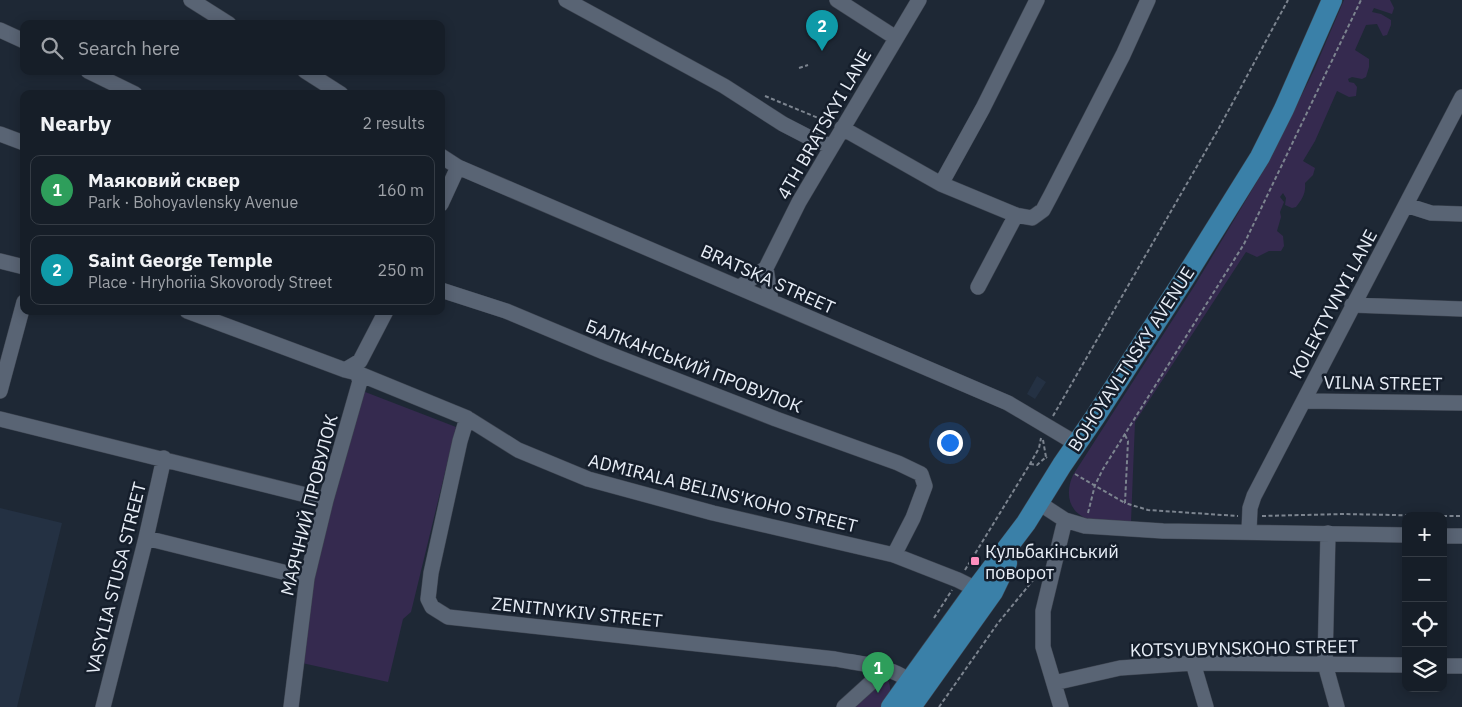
<!DOCTYPE html>
<meta charset="utf-8">
<style>
:root{--surface:#161e28;--page:#232b34;--text:#f1f3f6;--muted:#9ea2a8;--line:#353c45;--accent:#fd8ebe}
body{margin:0;font-family:"IBM Plex Sans",sans-serif;background:var(--page);color:var(--text)}
.controls{position:absolute;right:15px;bottom:15px;display:grid;overflow:hidden;border-radius:10px;box-shadow:0 2px 12px #0003}
.controls button{width:45px;height:45px;display:grid;place-items:center;padding:0;border:0;border-bottom:1px solid var(--line);background:var(--surface);color:var(--text);font:25px sans-serif}
.you{position:absolute;left:949px;top:442px;width:18px;height:18px;margin:-12px;border:4px solid #fff;border-radius:50%;background:#1a73e8;box-shadow:0 0 0 8px #1a73e833}
.badge{display:grid;place-items:center;width:32px;height:32px;border-radius:50%;background:var(--accent);color:#fff;font-size:16px;font-weight:700}
.pin{position:absolute;translate:-50% -41px;filter:drop-shadow(0 1px 2px #0008)}
.pin::after{content:'';position:absolute;top:26px;width:18px;height:15px;background:inherit;clip-path:polygon(0 0,100% 0,50% 100%)}
.list{margin:0;padding:0;list-style:none}
h2{display:flex;justify-content:space-between;align-items:center;height:65px;margin:0;padding:0 20px;font-size:21px}
h2 small{font-size:16px;font-weight:400;color:var(--muted)}
.list li{display:grid;grid-template-columns:32px 1fr auto;gap:15px;align-items:center;box-sizing:border-box;height:70px;margin:0 10px 10px;padding:0 10px;border:1px solid var(--line);border-radius:10px}
.list b{display:block;font-size:19px;white-space:nowrap}
.list p{margin:0;font-size:16px;white-space:nowrap;color:var(--muted)}
.list em{font-size:16px;font-style:normal;color:var(--muted)}
.icon{flex:none;width:28px;height:28px;fill:none;stroke:currentColor;stroke-width:2;stroke-linecap:round;stroke-linejoin:round}
.map{position:relative;flex:none;width:1462px;height:707px;overflow:hidden}
.search{position:absolute;background:var(--surface);box-shadow:0 2px 12px #0003;left:20px;top:20px;width:425px;height:55px;display:flex;align-items:center;gap:12px;box-sizing:border-box;padding:0 18px;border-radius:10px;color:var(--muted);font-size:19px}
.panel{position:absolute;background:var(--surface);box-shadow:0 2px 12px #0003;left:20px;top:90px;width:425px;height:225px;border-radius:10px}
.map>svg:first-child{display:block}
.built{fill:#243143}
.green{fill:#352a4f}
.lines{fill:none;stroke-linecap:round;stroke-linejoin:round}
.minor-casing{stroke:#3e4551;stroke-width:16}
.major-casing{stroke:#3e4551;stroke-width:21}
.path{stroke:#7c848f;stroke-width:2;stroke-dasharray:4 2.5;stroke-linecap:butt}
.minor{stroke:#596474;stroke-width:15}
.major{stroke:#3a80a8;stroke-width:20}
.poi-dot{fill:#fd8ebe;stroke:#151e2b;stroke-width:2}
.labels{text-anchor:middle;dominant-baseline:central;stroke-width:5;stroke-linejoin:round;paint-order:stroke}
.street-label{font-size:18px;fill:#e8eef7;stroke:#151e2b}
.poi-label{font-size:18px;fill:#e8eef7;stroke:#151e2b;text-anchor:start}
</style>
<div class="map">
<svg width="1462" height="707" viewBox="0 0 1462 707">
<rect width="100%" height="100%" fill="#1e2835"/>
<path class="built" d="M1037,376L1046,382L1035,399L1027,394Z
M0,508L62,523L17,707H0Z"/>
<path class="green" d="M1344,0H1390L1394,8L1392,14L1374,8L1372,12L1381,14L1391,20V25L1387,35L1383,36L1377,24L1366,25L1355,50L1369,59V67L1366,77L1362,79L1352,77L1348,79L1349,82L1354,83L1357,87L1356,96L1349,97L1337,91L1315,141L1303,161L1315,168L1313,175L1305,183C1306,194 1302,199 1296,207L1292,208L1285,205L1286,198L1283,193L1280,197L1284,202L1280,212L1281,217L1277,231L1283,236L1284,246L1281,251H1269L1257,257L1246,252L1135,422L1131,522L1088,519C1068,512 1065,493 1073,475L1195,285L1270,160L1314,70Z
M360,390L456,427L411,612L403,619L388,682L302,663L311,577Z
M885,676C894,687 890,697 882,707H849Z"/>
<g class="lines">
<g class="minor-casing">
<path id="minor" d="M191,0L229,24
M566,0L724,86L783,124L814,140L831,146
M837,0L896,38
M0,30L24,41
M88,71L135,94
M305,71L341,94
M842,128L941,184L1016,215L1032,218L1043,210L1051,195L1123,55L1148,0
M0,134L24,143
M441,156L458,167L1008,403L1077,444
M941,184L983,108L1037,0
M441,204L458,167
M1406,205L1431,213L1462,214
M0,261L24,267
M766,268L771,301
M740,287L766,268L799,202L919,0
M978,287L1016,215
M441,290L506,311L604,352L776,419L898,463L921,474L925,486L913,518L894,555
M1352,305L1462,309
M187,311L345,370L357,373L467,418L518,450L588,479L713,513L894,555L958,580L976,589
M345,370L360,361L386,311
M0,391L24,302
M1304,401L1462,403
M467,418L460,441L431,573L428,599L432,607L448,617L835,659C861,664 888,665 910,681
M0,419L326,500
M1039,503L1065,520L1085,526L1163,531L1406,535
M1249,531L1250,508L1254,496L1462,97
M1328,533L1325,664L1337,707
M1443,536H1462
M146,538L307,578
M1193,663L1206,707
M1443,666H1462
M1054,683L1120,668L1193,663L1406,665
M103,707L146,538L164,458
M291,707L307,578L326,500L360,381L357,373
M844,707L887,668
M1061,707L1043,647V611L1065,520"/>
</g>
<g class="major-casing">
<path id="major" d="M891,707L976,589L1026,523L1062,465L1095,417L1184,279L1260,157L1284,109L1332,0
M911,707L993,592L1007,563"/>
</g>
<path class="path" d="M799,68L808,65
M765,96L823,120L833,119
M1053,416L1219,128L1288,0
M1125,435L1128,441L1125,503L1148,510L1238,516
M1043,440L1046,457
M1030,464L1037,465L1046,457L1047,458
M1075,474L1125,503
M1088,513L1095,485L1103,469L1244,244L1361,0
M1262,516L1344,514L1439,516
M1443,516H1462
M965,570L1030,464L1039,448L1041,438
M934,618L952,590
M939,707L998,623L1039,573"/>
<use href="#minor" class="minor"/>
<use href="#major" class="major"/>
</g>
<rect class="poi-dot" x="970" y="556" width="10" height="10" rx="2.5"/>
<g class="labels">
<g class="street-label">
<text transform="translate(824 124) rotate(-60)">4TH BRATSKYI LANE</text>
<text transform="translate(768 279) rotate(24)">BRATSKA STREET</text>
<text transform="translate(1333 304) rotate(-62)">KOLEKTYVNYI LANE</text>
<text transform="translate(1131 359) rotate(-57)">BOHOYAVLTNSKY AVENUE</text>
<text transform="translate(694 366) rotate(21)">БАЛКАНСЬКИЙ ПРОВУЛОК</text>
<text transform="translate(1383 383) rotate(1)">VILNA STREET</text>
<text transform="translate(723 493) rotate(14)">ADMIRALA BELINS'KOHO STREET</text>
<text transform="translate(309 505) rotate(-76)">МАЯЧНИЙ ПРОВУЛОК</text>
<text transform="translate(116 578) rotate(-76)">VASYLIA STUSA STREET</text>
<text transform="translate(577 612) rotate(6)">ZENITNYKIV STREET</text>
<text transform="translate(1244 648) rotate(-1)">KOTSYUBYNSKOHO STREET</text>
</g>
<g class="poi-label">
<text x="985" y="551">Кульбакінський<tspan x="985" dy="21">поворот</tspan></text>
</g>
</g>
</svg>
<div class="controls">
<button>+</button>
<button>−</button>
<button><svg class="icon" aria-label="locate" viewBox="0 0 24 24"><circle cx="12" cy="12" r="6"/><path d="M12 2v4M12 18v4M2 12h4M18 12h4"/></svg></button>
<button><svg class="icon" aria-label="layers" viewBox="0 0 24 24"><path d="M12 4l9 5-9 5-9-5zM3 14l9 5 9-5"/></svg></button>
</div>
<div class="you"></div>
<div class="pin badge" style="left:878px;top:693px;background:#2e9e5b">1</div>
<div class="pin badge" style="left:822px;top:51px;background:#0f9aa8">2</div>
<div class="search"><svg class="icon" aria-label="search" viewBox="0 0 24 24"><circle cx="10" cy="10" r="6"/><path d="M15 15l6 6"/></svg>Search here</div>
<section class="panel">
<h2>Nearby<small>2 results</small></h2>
<ul class="list">
<li><span class="badge" style="background:#2e9e5b">1</span><div><b>Маяковий сквер</b><p>Park · Bohoyavlensky Avenue</p></div><em>160 m</em></li>
<li><span class="badge" style="background:#0f9aa8">2</span><div><b>Saint George Temple</b><p>Place · Hryhoriia Skovorody Street</p></div><em>250 m</em></li>
</ul>
</section>
</div>
